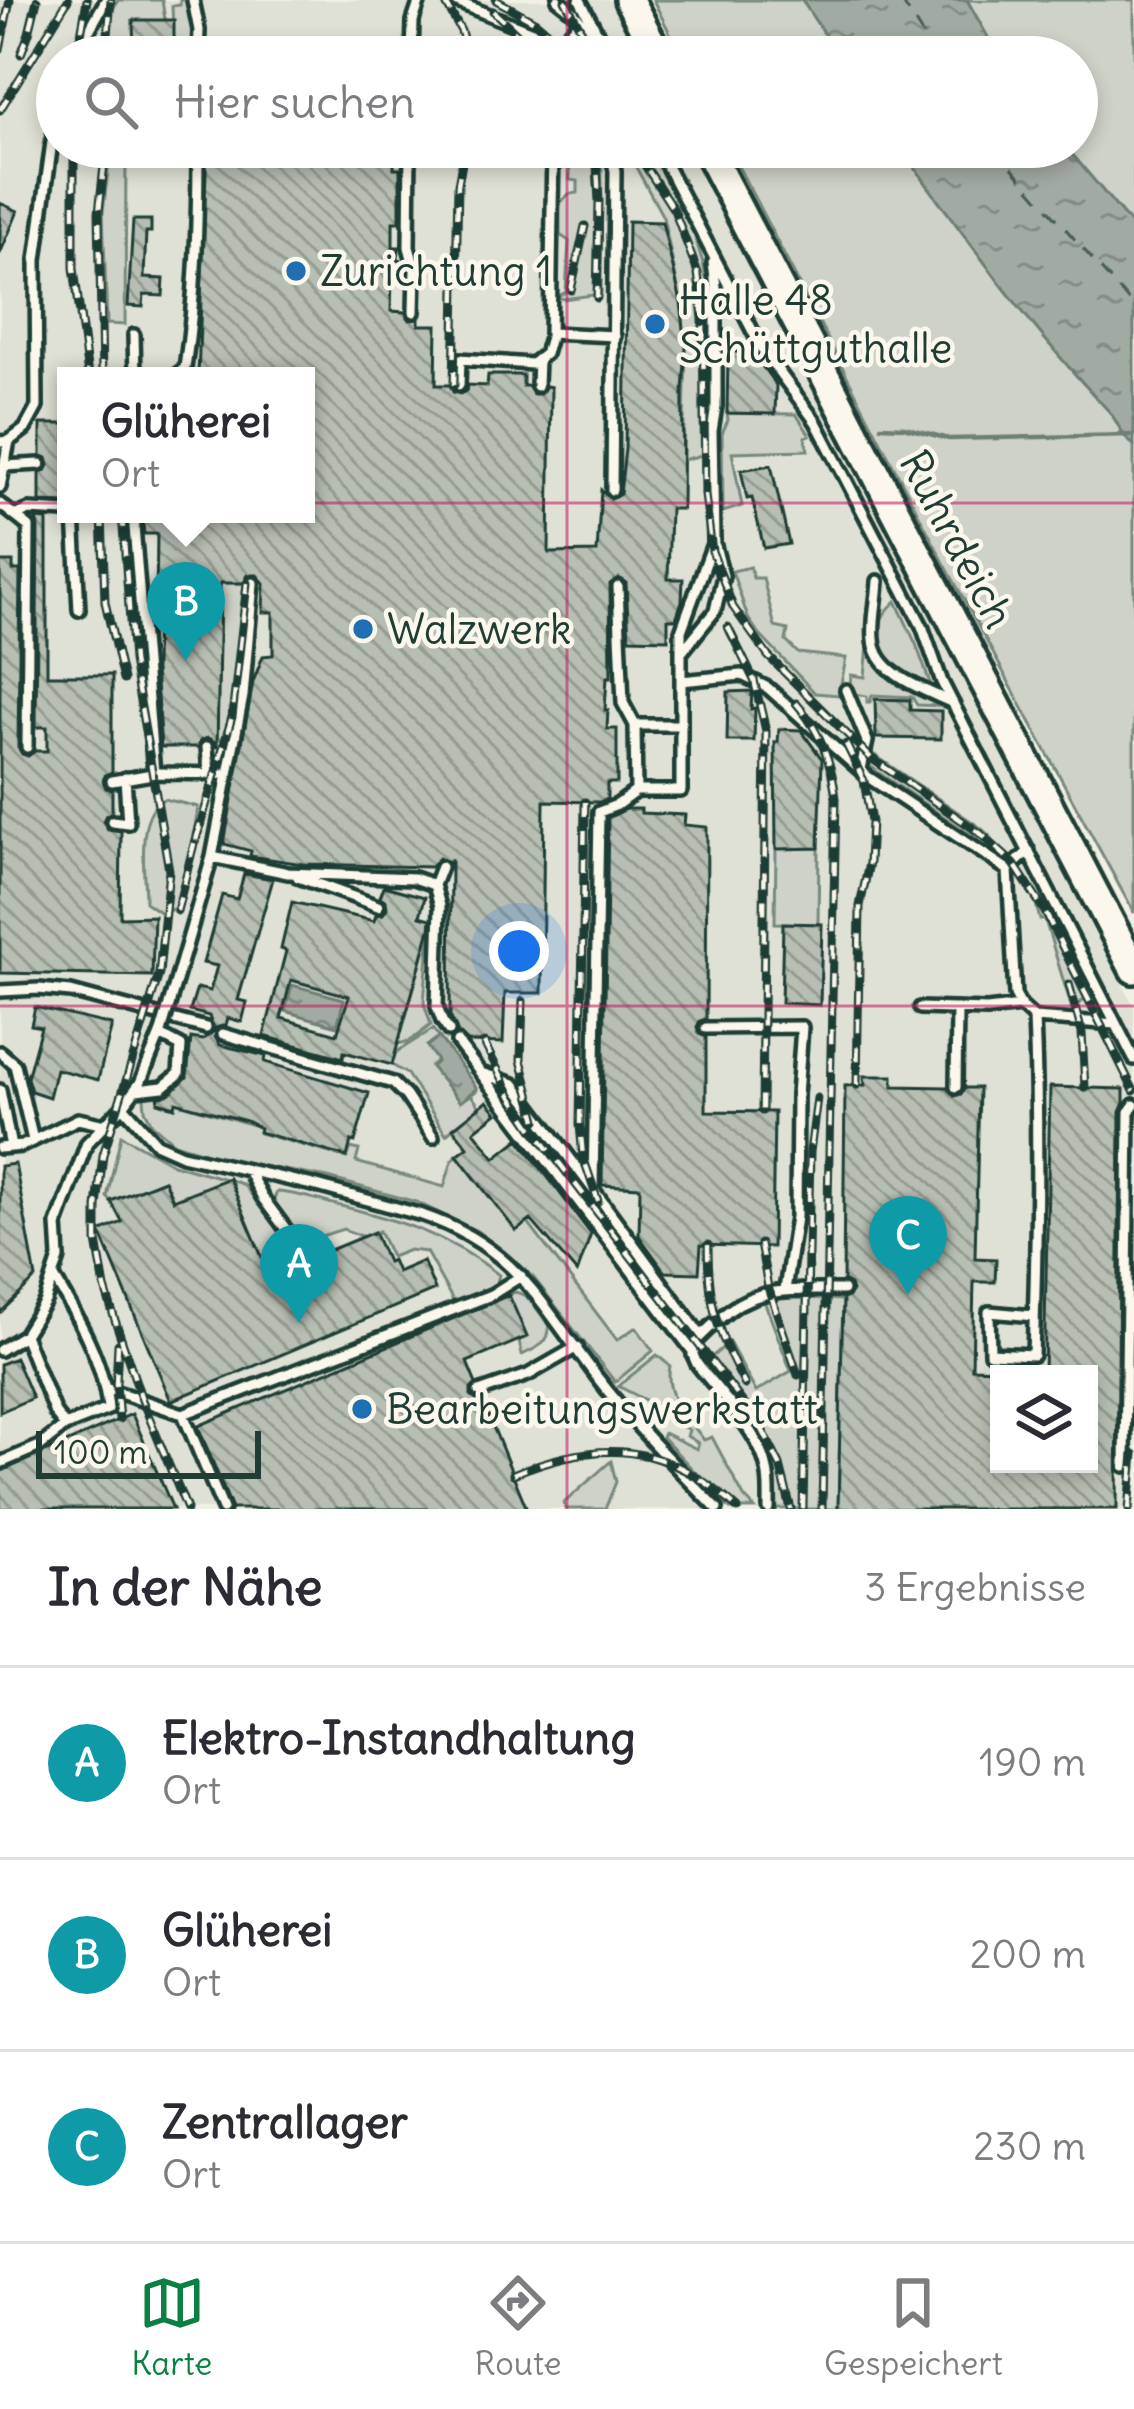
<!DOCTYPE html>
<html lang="de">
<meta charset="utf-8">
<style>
:root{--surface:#fff;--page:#f2f2f3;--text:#2b2b33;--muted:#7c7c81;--line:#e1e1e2;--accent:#0b8043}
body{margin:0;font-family:Delius,sans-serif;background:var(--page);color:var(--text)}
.controls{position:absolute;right:36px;bottom:36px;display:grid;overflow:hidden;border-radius:0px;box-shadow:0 6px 18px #0003}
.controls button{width:108px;height:108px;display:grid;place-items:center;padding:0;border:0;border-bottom:3px solid var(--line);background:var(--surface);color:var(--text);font:60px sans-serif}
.scale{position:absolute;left:36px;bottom:30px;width:225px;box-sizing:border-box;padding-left:12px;border:6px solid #1f3d34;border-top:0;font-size:33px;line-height:42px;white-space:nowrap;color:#1f3d34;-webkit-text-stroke:9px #fbf7ec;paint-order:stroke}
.you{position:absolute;left:519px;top:951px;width:42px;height:42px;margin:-30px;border:9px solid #fff;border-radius:50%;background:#1a73e8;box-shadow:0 0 0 18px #1a73e833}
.badge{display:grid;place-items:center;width:78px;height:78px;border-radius:50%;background:var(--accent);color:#fff;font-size:39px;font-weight:700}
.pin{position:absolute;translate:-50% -99px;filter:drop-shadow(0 3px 6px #0008)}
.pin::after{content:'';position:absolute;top:63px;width:42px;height:36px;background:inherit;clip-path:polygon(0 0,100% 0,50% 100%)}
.popup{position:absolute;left:57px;top:367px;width:258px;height:156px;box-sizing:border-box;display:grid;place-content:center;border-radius:0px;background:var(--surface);filter:drop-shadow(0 3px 9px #0005);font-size:39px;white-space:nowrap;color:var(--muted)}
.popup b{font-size:45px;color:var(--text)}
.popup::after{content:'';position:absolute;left:50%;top:100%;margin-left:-24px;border:24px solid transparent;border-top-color:var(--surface)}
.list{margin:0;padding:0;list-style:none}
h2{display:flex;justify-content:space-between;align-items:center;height:156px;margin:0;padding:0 48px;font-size:51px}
h2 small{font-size:39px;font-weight:400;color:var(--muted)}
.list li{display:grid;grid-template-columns:78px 1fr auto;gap:36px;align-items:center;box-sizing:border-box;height:192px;padding:0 48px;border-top:3px solid var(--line)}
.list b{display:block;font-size:45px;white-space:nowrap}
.list p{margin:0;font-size:39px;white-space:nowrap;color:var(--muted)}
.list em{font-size:39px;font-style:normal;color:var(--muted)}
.icon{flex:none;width:66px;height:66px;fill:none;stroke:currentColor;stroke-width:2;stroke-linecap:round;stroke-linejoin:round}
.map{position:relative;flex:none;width:1134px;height:1509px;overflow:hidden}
.search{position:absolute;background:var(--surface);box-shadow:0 6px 18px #0003;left:36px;right:36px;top:36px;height:132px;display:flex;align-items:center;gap:30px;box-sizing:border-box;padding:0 42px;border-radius:66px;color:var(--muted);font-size:45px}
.sheet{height:732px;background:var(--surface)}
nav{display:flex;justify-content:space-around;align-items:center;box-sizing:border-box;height:168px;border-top:3px solid var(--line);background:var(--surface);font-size:33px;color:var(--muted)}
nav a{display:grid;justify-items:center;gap:6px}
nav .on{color:var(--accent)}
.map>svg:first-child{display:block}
.built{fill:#e0e1d6;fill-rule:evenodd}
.grass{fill:#cfd2c8;stroke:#77887e;stroke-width:3}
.water{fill:url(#water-ripples);stroke:#6e7f75;stroke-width:3}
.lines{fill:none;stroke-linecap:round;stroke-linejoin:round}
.stream{stroke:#6e7f75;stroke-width:4.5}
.ferry{stroke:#465e55;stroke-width:3;stroke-dasharray:15 12;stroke-linecap:butt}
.building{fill:url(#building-back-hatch);stroke:#1f3d34;stroke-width:3;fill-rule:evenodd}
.service-casing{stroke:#1f3d34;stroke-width:18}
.primary-casing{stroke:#1f3d34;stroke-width:36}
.service{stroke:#fbf7ec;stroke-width:9}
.primary{stroke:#fbf7ec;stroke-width:27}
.rail-casing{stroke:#1f3d34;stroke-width:9}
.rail{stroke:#fbf7ec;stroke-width:4.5;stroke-dasharray:14;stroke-linecap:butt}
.service-bridge-casing{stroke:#1f3d34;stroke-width:18;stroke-linecap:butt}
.service-bridge{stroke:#fbf7ec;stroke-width:9}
.grid{fill:none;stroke:#c2185b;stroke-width:3;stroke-opacity:0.55}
.poi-dot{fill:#1f6fb2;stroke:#fbf7ec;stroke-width:4.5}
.labels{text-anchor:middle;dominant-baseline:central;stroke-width:9;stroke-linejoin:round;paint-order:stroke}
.poi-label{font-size:42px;fill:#1f3d34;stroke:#fbf7ec;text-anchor:start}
.street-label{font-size:42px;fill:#1f3d34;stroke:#fbf7ec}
</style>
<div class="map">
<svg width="1134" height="1509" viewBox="0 0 1134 1509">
<defs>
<pattern id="water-ripples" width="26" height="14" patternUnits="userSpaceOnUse" patternTransform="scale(3)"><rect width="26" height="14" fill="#a2aba1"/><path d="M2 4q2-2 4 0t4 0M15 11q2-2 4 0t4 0" fill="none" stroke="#838c84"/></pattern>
<pattern id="building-back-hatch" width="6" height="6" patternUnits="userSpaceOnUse" patternTransform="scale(3)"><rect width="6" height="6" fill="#b7beb3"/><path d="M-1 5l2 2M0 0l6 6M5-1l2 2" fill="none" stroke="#949c92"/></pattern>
</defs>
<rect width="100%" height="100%" fill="#f2f0e5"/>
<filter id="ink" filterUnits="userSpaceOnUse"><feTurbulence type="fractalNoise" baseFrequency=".00833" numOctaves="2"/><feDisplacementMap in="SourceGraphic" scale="24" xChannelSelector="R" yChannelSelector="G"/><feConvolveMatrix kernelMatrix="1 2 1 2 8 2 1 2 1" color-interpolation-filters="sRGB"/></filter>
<g filter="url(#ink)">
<path class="built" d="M0,0H610L640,57H57V147H686L1134,1006V1509H0ZM66,376H306V514H66ZM999,1374H1089V1464H999Z"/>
<path class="grass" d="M118,0H162L165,20L134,57H111V13Z
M180,0H187L196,45L195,57H174L172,6L180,5Z
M653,0H802L839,57H682Z
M967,0H1134V228L1066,147H1077V57H999Z
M111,147H139L126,152L125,325L107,324L103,211Z
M570,147H600L602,154L601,294L563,299L558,296L566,292L569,241L560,235V203L569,194L578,193V181L570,180Z
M625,147H648L694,234L703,263L709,292L708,403L701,404L702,455L683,460L686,347L681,302L663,217Z
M728,147H900C965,237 1030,328 1107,409C1118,420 1121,436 1134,445V913L943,561Z
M727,413L796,414L810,435L805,437L808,450L732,452L742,506L723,512L722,433L728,420Z
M750,567L753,578H763L775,627L788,630L786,641L798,653L846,658L839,695L815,693L759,634L748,618L732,571Z
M220,583H251L236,714L228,743L217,738Z
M896,601L916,644L930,683L927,686L908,678L880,650C879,624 877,619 896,601Z
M868,645C883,679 913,688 943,706L917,705L912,697L872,695L870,702H867V696L853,694L850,686L851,675L865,677Z
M873,754L981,828L992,838L991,844L965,831L879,773L866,763Z
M164,799L198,807L192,848L176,908L161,913L145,902C145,873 135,812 164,799Z
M819,848L818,924L775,923L776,849Z
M1043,900L1088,989L1087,998L1072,1009L1045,920H1040L1036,904Z
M430,930L424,1003L431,1025L410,1041L398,1044Z
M433,1029L439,1037L427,1046L437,1061L431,1066L460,1102L478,1089L471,1095L480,1107L446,1134L407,1074L392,1065L395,1053Z
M160,1093L159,1102L174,1107L176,1102L260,1127V1133L347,1158L351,1148L359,1150L356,1162L444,1187L452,1161L457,1155L516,1230L528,1223L617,1340L636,1327L653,1351L615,1382L533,1277L477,1231L416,1202L328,1178L234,1161L174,1143L152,1124L145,1110L144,1097Z
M121,1135L173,1164L226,1179L173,1200L164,1180L111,1201L107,1197Z
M230,1180L242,1184L247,1189L285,1237L282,1249L262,1257Z
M277,1192C296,1193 315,1199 333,1204C395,1219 449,1235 499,1275L496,1286L456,1306L426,1252L409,1250L391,1257L379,1231L364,1237L343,1229L309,1240L298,1233L273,1201Z
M515,1292C531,1295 539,1313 549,1326C550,1344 536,1348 522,1355L509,1295Z
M787,1297L843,1300L838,1509H777C776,1442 743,1413 706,1362L729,1342L756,1392L791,1371L764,1301Z
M657,1355L670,1366C664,1397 686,1415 704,1440L712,1437L744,1497L755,1509H730C707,1485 685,1461 662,1437L664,1433L697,1449L698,1443L687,1436L689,1430L676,1423L678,1417L618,1386Z
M611,1461L616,1482L605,1509H566L564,1503Z"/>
<path class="water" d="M802,0H967L999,57H839Z
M900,147H1066L1134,228V445C1121,437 1118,420 1107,409C1030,328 965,237 900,147Z
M292,985L344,999L337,1026L285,1011Z
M439,1037L477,1088L460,1102L431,1067L437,1061L427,1046Z"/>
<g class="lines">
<path class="stream" d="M881,426L904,427L949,439L1134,435"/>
<path class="ferry" d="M901,0L936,57
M994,147L1134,307"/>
</g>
<path class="building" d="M133,20H174V57H134Z
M303,45H395V57H207V46Z
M207,147H394V168H400V222H393V247H399L398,260L403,261L406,270V280L392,281L391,311L405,312L410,320L419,319V325H437L436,385H450L453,392L460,394L466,391L468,385L487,386L488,375H523V386H528L533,394H540L546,386L551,387L549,553L597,552L601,490L611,499L620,494L625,449L628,221L662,222L681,302L686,347L683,391L682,509H670L668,579H683L682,601L676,619H668V639L629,638L626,583L619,578L610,584L611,677H607L605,710H608L607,729H617V783H607V799L600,802L544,801L542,993H505L503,1043L468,1042L458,1033L450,1016L451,859L449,863L439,858L431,867L303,864L250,856L251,851L224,844L253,682L263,656L273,655V612H263L264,583L257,575H248L244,583H220L217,748L214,741L208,738L201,740L198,747H161L155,670L157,534H144L142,514H306V376H198Z
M0,203L18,211L0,254Z
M133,220H151V232H146L144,278L164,279L163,296L144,295L143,307L128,306Z
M728,352H752L776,385L775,414L727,413Z
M41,424H66V503L40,502V473L46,471L49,465L47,458L41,455Z
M771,465L789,544L764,548L752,498L747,499L741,470Z
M36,519L47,520V675H112V772L105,775L103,781L106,788L112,790V812L106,815L103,821L108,829L121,831L120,917L154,916L152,976L0,973V562H13V570H20L18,747L22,754L28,756L35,751H47V727H36L38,527Z
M752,691L751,709L755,708L754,741H727L728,692Z
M875,699L910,700V710L941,711V739L876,738Z
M779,729L801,730L822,759L819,848L776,849L775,742H778Z
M626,809H641V813L685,815L684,825L707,827L706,1019L700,1021L697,1027L699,1034L706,1037V1111L774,1112L772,1247L701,1245L699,1273L665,1272L639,1236L640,1187L602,1185L608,818Z
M244,874L273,879L238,1000L247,1002L242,1022L228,1018L226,1025L216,1028L215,1037L220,1045L266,1056L265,1062L369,1093L355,1142L351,1141L347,1157L259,1132L260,1128L246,1121L176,1102L175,1107L158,1102L159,1097H157L169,1094L187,1077L191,1038L203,1040L214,1031L209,1016L190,1011L197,988L210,991L217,966L203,963L222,895L237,899Z
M384,886L425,897L420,916L431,919L430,929L392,1065L344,1052L343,1058L264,1036L286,951L281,949L292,902L374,921L376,915L383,914L387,908L386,901L380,897ZM291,980L349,996L337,1034L281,1018Z
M783,923L822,924L820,1005L781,1003Z
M35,1007L112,1025L98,1080L56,1069L49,1097L31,1091L27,1078L41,1027L31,1025Z
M864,1076H893V1086L947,1087L955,1096L961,1094L965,1088H979L975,1258L996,1259L995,1282H974L972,1368L999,1369V1464H1089V1374H1044L1050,1087L1124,1089V1103L1120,1112L1117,1509H838L843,1299L848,1297L852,1291L850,1285L843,1281L845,1086L865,1085Z
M487,1101L497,1113L474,1131L495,1158L519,1139L591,1234L577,1273L531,1220L516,1231L457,1155L468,1147L453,1128Z
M15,1164L36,1278L0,1313V1166Z
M229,1178L262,1257L282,1249L289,1267L374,1232L387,1262L392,1260L397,1272L423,1261L435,1290L171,1401L100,1232L122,1222L111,1201L164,1180L173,1200Z
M509,1295L527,1337L467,1362L476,1384L471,1389V1396L476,1400H482L527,1509H232L198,1426Z
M15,1358L32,1398L0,1412V1364Z
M132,1414L173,1509H0V1472Z"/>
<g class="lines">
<g class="service-casing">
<path id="service" d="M193,0L199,30L198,57
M452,0L547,38L569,57
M558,0L572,11L607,51
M580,0L610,57
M557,45L581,21
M74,57L106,0
M412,57L413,21L420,0
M410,147L409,247L415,269L414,312
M610,147L615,171L612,490
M657,147L762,349L816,422L922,626L942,682L1134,1059
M550,333L615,336
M134,335L135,376
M175,376L185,368C196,294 198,221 198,147
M459,385L460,359L532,364L545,354L550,337L553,147
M537,386L538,359
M0,442L9,441L25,429L37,407L36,260L57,105
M4,466L40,464
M0,487L9,441
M0,504L29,527L27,747
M74,514L79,610
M133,514L154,774
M15,516L29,510L66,512
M878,581C877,600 872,621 874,639C876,675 926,690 953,703
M618,587L623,703L635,725
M681,653L715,611L723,576L715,546
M681,681L742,675L768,688L868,777L1008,870L1029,851
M846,690L867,741L861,769
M681,725H635L636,791H681V631L714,541L712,431L716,406V287L713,263
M207,747L209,774
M112,781L158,773L227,774
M636,791L617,805L599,812L593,1189L701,1336
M112,821L128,823L125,778
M212,857L288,873L414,878L434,885L440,906L437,1007L442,1021L449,1031
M1008,870L1015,995L1021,1006L1034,1018L1116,1024
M298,877L378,906
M434,885L441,867
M0,991L39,989L71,992L206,1028
M169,1005L212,857L243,696L253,583
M920,1008L987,1010L1021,1006
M706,1028L802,1027L797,1095L796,1217L785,1290
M161,1032L140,1083L123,1106L157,1144L182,1155L317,1186L422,1215C515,1246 542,1305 597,1377C633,1424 676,1467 717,1509
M223,1034L393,1083L406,1096L433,1137
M457,1042L692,1350
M0,1052L15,1065L33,1140
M484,1074L514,1084L593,1189
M956,1087L957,1009
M0,1090L11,1147
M136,1090L163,1087L179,1074L181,1046L160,1035
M0,1148L22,1146L78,1119L105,1125
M248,1170L262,1197L302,1251
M1034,1316L989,1312L990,1353L1033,1355C1037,1243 1039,1130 1034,1018
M24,1335L55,1413L65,1426L108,1409C104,1361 77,1316 53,1276
M0,1350L24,1335L45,1301L59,1258L57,1224L87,1143L123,1106
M105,1388L183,1414L491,1295L521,1276
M479,1392L528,1375L577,1347
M183,1414L223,1509
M0,1463L40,1446L65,1426
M1125,1466L1129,1112L1134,1105
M769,1509C769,1496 770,1482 767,1470C761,1434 719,1393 697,1364L693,1355L694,1343C705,1332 717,1320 730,1310C762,1285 805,1291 843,1290"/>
</g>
<g class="primary-casing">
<path id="primary" d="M629,0L659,57
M706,147L1134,969"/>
</g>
<use href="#service" class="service"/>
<use href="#primary" class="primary"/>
<g class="rail-casing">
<path id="rail" d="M444,0L461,31L468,57
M496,0L536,22L577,57
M565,0L596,57
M493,11L541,57
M0,49L10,0
M21,54L29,33L37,0
M77,57L87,0
M106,57L111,0
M0,110L68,0
M74,147V268L88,376
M596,147L599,202L597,298
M633,147L674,210L698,273L703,319L705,495L712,551L733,607L768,656L871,758L980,833L1014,864L1044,910L1134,1091
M571,290L585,226
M102,376L99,212L106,147
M454,385L458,184L465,147
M102,514L105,602L123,680
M122,514L133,661L169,870L159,974L103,1155L97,1207V1241L105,1288L115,1320L142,1400L187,1509
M728,627L754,680L766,731L762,1111
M796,703C820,730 832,763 836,798L822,1509
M846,744L864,781L871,822L869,863L860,906L857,1085
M585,802L580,1125L583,1157L598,1201
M196,840L232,717L247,583
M177,911L199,824
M1069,984L1082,1033L1085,1088
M523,1001L521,1060L537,1120
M484,1043L512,1097L534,1130L760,1425L780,1465L791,1509
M760,1244L768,1287L798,1375
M708,1245C708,1304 717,1333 745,1385
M118,1344L116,1384L119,1419
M513,1474C600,1438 667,1442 738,1509
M803,1509L810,1152L817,1098
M1129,1509L1134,1454"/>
</g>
<use href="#rail" class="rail"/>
<g class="service-bridge-casing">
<path id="service-bridge" d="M161,1032L169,1005"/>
</g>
<use href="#service-bridge" class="service-bridge"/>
</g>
</g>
<path class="grid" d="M567,0V57M567,147V1509M0,503H1134M0,1006H1134"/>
<g class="poi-dot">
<circle cx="296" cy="271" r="12"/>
<circle cx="655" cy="324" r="12"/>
<circle cx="363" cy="629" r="12"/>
<circle cx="362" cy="1409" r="12"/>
</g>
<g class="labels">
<g class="poi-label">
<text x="320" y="271">Zurichtung 1</text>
<text x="679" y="300">Halle 48<tspan x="679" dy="48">Schüttguthalle</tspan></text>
<text x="387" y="629">Walzwerk</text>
<text x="386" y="1409">Bearbeitungswerkstatt</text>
</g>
<g class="street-label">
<text transform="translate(957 539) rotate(62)">Ruhrdeich</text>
</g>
</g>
</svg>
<div class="controls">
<button><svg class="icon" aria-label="layers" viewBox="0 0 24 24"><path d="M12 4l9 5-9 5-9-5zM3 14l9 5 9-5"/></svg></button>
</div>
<div class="scale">100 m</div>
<div class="you"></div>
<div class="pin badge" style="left:299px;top:1323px;background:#0f9aa8">A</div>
<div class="pin badge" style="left:186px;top:661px;background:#0f9aa8">B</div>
<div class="popup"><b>Glüherei</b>Ort</div>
<div class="pin badge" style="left:908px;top:1295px;background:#0f9aa8">C</div>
<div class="search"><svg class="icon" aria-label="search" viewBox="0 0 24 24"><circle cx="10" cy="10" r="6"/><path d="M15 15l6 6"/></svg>Hier suchen</div>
</div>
<section class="sheet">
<h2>In der Nähe<small>3 Ergebnisse</small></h2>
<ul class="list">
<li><span class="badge" style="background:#0f9aa8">A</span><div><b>Elektro-Instandhaltung</b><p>Ort</p></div><em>190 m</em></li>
<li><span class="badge" style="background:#0f9aa8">B</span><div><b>Glüherei</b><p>Ort</p></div><em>200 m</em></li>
<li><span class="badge" style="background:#0f9aa8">C</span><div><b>Zentrallager</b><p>Ort</p></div><em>230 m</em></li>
</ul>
</section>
<nav>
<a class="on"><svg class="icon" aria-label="map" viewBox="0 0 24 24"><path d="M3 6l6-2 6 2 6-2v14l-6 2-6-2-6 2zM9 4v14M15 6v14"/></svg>Karte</a>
<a><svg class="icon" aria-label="directions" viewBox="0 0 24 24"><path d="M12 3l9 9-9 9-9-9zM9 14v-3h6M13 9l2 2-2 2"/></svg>Route</a>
<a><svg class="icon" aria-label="saved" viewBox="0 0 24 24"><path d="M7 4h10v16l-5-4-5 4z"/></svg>Gespeichert</a>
</nav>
